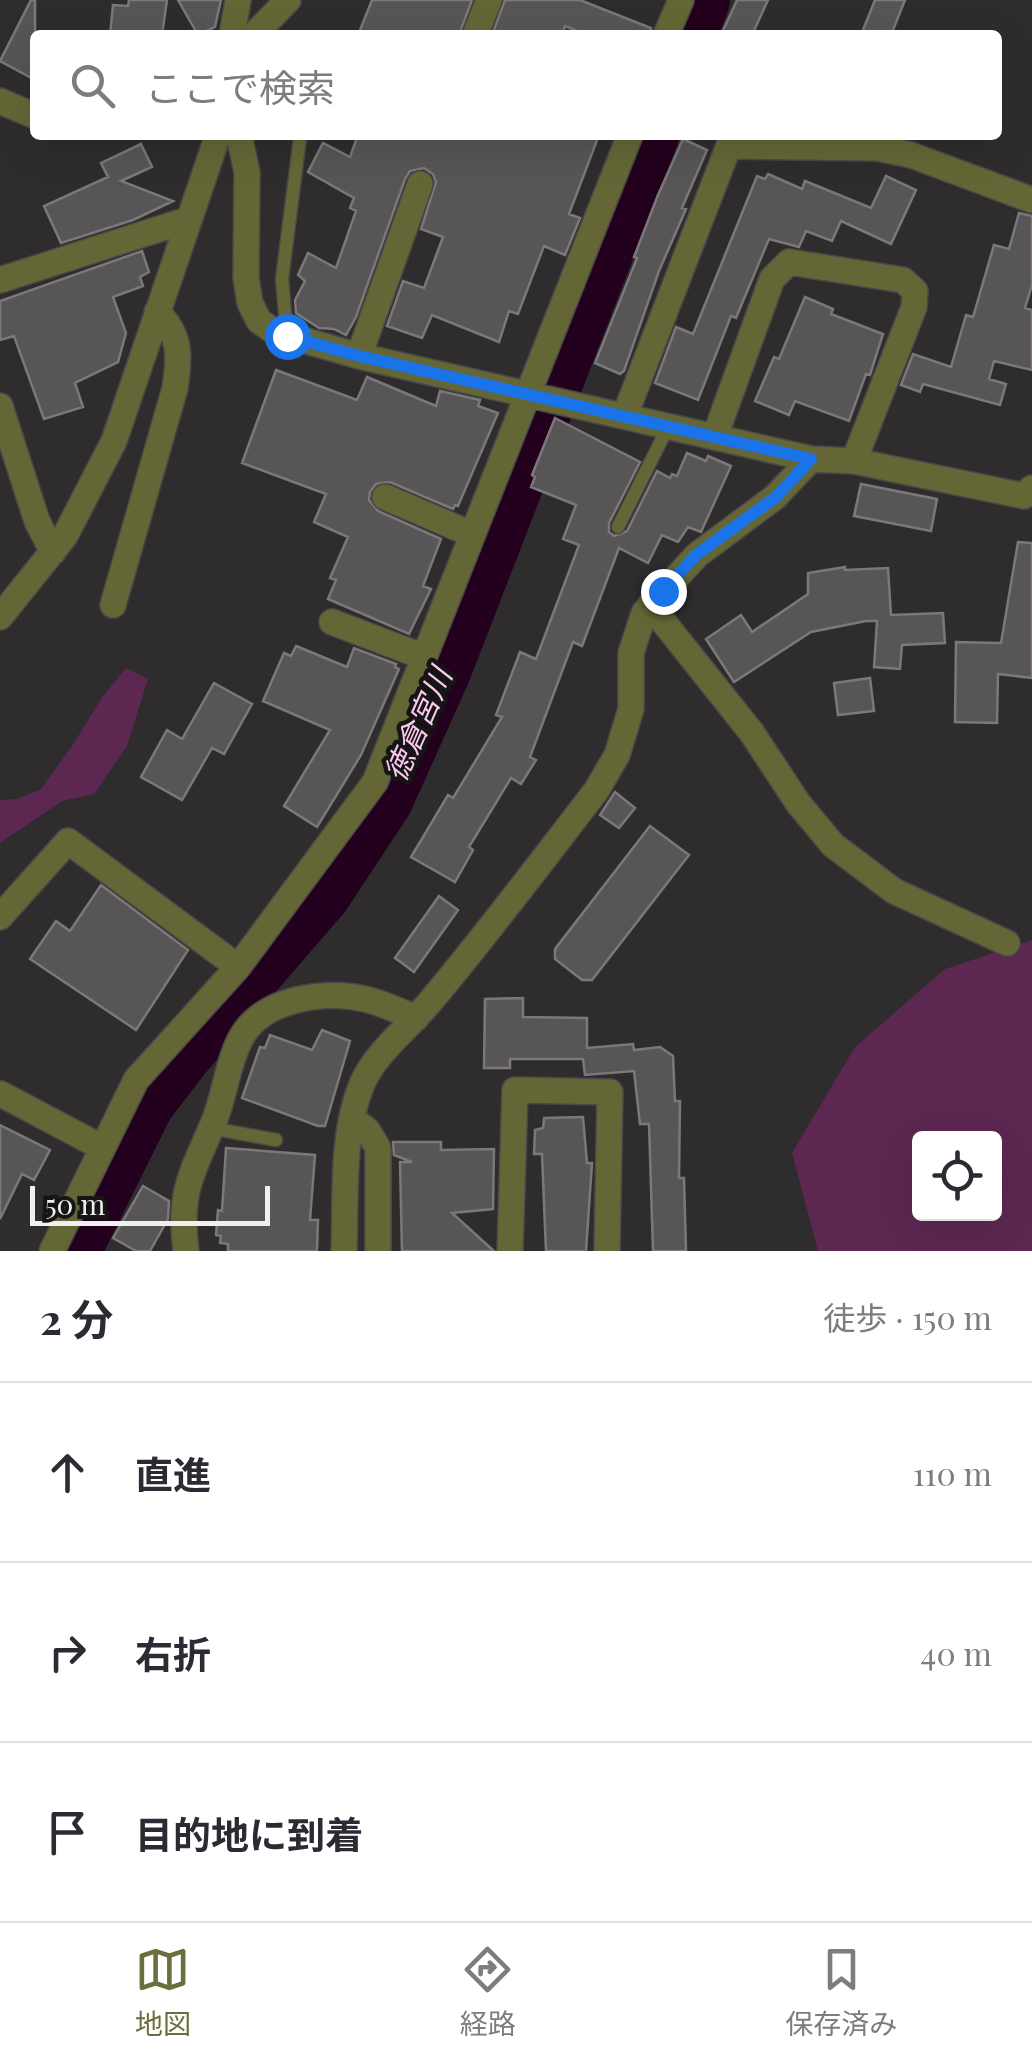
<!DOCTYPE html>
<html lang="ja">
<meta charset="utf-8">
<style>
:root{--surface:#fff;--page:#f7f7f7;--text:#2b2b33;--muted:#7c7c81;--line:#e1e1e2;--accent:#6c6e3b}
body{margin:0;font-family:"Playfair Display","Noto Sans JP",serif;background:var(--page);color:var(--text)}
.controls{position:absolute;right:30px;bottom:30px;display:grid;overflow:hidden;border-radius:10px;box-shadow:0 10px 40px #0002}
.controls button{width:90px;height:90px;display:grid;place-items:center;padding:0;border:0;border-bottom:2px solid var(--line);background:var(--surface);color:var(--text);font:50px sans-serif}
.scale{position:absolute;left:30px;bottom:25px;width:240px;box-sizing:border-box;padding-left:10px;border:5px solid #f1f0f1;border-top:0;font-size:28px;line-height:35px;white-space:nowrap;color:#f1f0f1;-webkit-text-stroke:8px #161515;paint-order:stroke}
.stop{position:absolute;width:30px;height:30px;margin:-22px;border:8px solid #1a73e8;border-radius:50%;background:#fff}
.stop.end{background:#1a73e8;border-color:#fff;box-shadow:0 2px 10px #0008}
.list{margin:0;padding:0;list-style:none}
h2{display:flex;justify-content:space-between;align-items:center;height:130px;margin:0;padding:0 40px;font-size:42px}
h2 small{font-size:32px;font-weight:400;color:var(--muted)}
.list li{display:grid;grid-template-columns:65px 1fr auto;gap:30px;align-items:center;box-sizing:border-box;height:180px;padding:0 40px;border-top:2px solid var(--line)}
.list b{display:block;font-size:38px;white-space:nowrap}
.list em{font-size:32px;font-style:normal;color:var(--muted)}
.icon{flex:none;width:55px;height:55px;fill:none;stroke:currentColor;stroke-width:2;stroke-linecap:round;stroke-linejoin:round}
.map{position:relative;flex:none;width:1032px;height:1251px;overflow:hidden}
.search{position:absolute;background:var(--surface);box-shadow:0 10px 40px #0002;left:30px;right:30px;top:30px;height:110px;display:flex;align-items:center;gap:25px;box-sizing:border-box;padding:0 35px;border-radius:10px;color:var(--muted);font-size:38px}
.sheet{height:670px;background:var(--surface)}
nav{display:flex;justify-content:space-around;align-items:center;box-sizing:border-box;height:140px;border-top:2px solid var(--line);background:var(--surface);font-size:28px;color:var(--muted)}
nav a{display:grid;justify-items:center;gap:5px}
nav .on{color:var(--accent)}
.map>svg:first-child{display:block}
.green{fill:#5c2751;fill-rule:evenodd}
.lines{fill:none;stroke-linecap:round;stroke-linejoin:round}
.river{stroke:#23001d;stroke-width:58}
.building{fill:#585557;stroke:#7b787a;stroke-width:2.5}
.service-casing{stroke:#494748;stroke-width:15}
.minor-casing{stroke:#494748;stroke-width:28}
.service{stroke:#646735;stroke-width:12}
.minor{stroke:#646735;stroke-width:25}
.route{stroke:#1a73e8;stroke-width:12}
.labels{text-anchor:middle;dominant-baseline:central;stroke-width:9;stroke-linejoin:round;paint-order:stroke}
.water-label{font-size:30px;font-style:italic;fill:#fcc8ee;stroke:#161515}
</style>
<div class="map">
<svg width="1032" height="1251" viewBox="0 0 1032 1251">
<rect width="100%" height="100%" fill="#2e2c2d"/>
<path class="green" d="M126,668L148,679L127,746L94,794L62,801L0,843V800L17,799L40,790L72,746L103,696Z
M1032,940V1251H818L792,1153L855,1047L945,969ZM920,1138H994V1214H920Z"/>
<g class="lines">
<path class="river" d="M688,35L701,0
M72,1251L145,1104L181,1057L322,894L384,800L442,671L650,135"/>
</g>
<path class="building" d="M31,0H35V80L0,61Z
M129,0H167L162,35H110L113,5L128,6Z
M178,0H221L215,27L198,35Z
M372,0H472L459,35H358Z
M505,0H580L651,28L650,35H587L565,26L562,35H492Z
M737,0H768L752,35H721Z
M875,0H905L891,35H861Z
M358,135H599L569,214L580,218L565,255L544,246L518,314L509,311L499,342L432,315L422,338L387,326L403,281L424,288L443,237L421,229L436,182L433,174L424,168L410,171L405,179L356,317L346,335L334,329L319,328L296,313L295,300L305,281L298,275L308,253L336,268L356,211L350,208L354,198L308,172L323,143L350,157Z
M683,139L707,150L682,208L686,209L659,271L624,371L620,374L595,363L637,258L634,257L658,195Z
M141,144L152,167L121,181L173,201L133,220L61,243L44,206L108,177L101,163Z
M768,174L802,189L805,181L871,208L886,176L916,190L891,244L841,221L832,241L806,231L799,247L769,239L736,318L731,316L698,400L655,383L676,327L693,334L757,176L765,179Z
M1019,213L1032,216V285L1025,308L1032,310V370L994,361L989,379L1006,384L1000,405L923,384L920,392L901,385L913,354L951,367L966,315L973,317L994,245L1009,249Z
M142,251L149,272L140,277L143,286L113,297L126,333L118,362L75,383L83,407L44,419L14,336L0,340V301Z
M805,297L833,309L831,314L883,334L870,375L866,374L849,421L795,401L789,415L755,401L774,357L779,359Z
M276,370L357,400L367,377L436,406L440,391L480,400L478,406L498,413L458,506L455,505L453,509L390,482L376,484L370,492L369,500L378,511L441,539L423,586L431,589L409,634L328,599L336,580L330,578L348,537L314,522L326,494L242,463Z
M555,418L640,462L609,523V532L614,536L627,531L657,471L670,478L672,474L677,476L687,453L706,461L708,456L731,466L701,532L688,527L678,542L662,535L648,563L619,548L582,646L573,642L530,757L536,760L521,784L511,778L469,847L473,850L455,882L411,857L448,795L453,798L502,717L496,715L520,652L536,659L579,545L563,539L576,505L531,487L535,477L532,475Z
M861,484L937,499L931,531L854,516Z
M1018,542L1032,543V678L998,674L997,723L955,722L956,642L1001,643Z
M845,567V570L888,568L891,615L943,613L945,643L902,645L900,669L874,667L877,621H866L811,632L734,682L706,639L741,615L752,632L808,594V573Z
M296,646L347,667L354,648L396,664L395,667L399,669L361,755L317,827L284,806L330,730L263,701L284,653L291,656Z
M870,678L874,711L838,715L834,683Z
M214,683L252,704L224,754L212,748L182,800L141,777L167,730L182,739Z
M615,792L635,808L619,828L600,815Z
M650,826L689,855L592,980H582L555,959V949Z
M101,885L188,950L136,1030L30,959L56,921L70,931Z
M439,896L458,910L414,972L395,958Z
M523,998V1017L587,1018V1048L633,1044L634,1050L660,1047L673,1056L675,1101H680L679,1178H684L686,1251H653L649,1124H640L634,1071L585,1075L583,1059H510V1068H484L485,999Z
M322,1030L350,1041L325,1126H318L242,1098L260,1047L265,1048L270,1035L312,1050Z
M583,1117L587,1163H592L586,1251H546L542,1154H534L535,1130L543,1128L544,1118Z
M0,1125L50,1150L34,1180L22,1174L0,1219Z
M393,1142H441V1150L494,1149L493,1209L452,1213L494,1251H402L400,1162H412L394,1155Z
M226,1148L315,1155L310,1220H318L317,1251H228V1244L220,1243L221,1236L216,1235L218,1210L222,1211Z
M143,1186L169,1201L168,1219L150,1251H136L113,1238Z"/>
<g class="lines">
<g class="service-casing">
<path id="service" d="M287,336L282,279L300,138
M618,527L669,425
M211,1128L276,1140"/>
</g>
<g class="minor-casing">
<path id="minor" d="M232,35L238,0
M254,35L288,0
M475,35L489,0
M666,35L681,0
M0,101L35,116
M239,135L247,172L246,278L250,303L259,321L275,332L359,356L811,459
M729,146L877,148L911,155L1032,200
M0,280L187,220
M359,356L420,184
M0,406L37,521L53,552
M625,415L733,135
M715,436L772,279L789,262L903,280L915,291L914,307L854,461
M385,497L471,534
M113,605L175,388C180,356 181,335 157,312
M650,605L752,733L798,803L833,845L894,891L1007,943
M0,617L65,536L114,441L218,135
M332,622L424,657
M0,917L68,841L238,967
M1,1094L101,1147
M353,1119L368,1131L378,1148V1251
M52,1251L136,1080L238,967L375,782L630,135
M186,1251C178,1190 193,1172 215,1119C225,1093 228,1062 241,1038C262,999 324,989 365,999C382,1003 399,1011 416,1018
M344,1251C346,1198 341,1134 362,1084C376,1052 408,1028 430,1002C488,933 541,862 596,791L617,755L631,709V653L644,613L697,555L775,497L811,459L854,461L1024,496L1032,488
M510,1251L515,1090L610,1092L607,1251"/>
</g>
<use href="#service" class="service"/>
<use href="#minor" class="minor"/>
</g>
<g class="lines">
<path class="route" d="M287,336L359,356L811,459L776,497L696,555L663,591"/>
</g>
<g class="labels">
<g class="water-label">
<text transform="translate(417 724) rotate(-66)">徳倉宮川</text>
</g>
</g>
</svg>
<div class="controls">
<button><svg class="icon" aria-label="locate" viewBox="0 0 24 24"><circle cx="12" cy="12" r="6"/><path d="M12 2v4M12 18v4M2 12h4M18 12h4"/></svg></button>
</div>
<div class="scale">50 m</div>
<div class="stop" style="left:287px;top:336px"></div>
<div class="stop end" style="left:663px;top:591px"></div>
<div class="search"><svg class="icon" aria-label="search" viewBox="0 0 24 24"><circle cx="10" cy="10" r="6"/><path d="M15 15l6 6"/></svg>ここで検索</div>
</div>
<section class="sheet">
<h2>2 分<small>徒歩 · 150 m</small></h2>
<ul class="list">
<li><svg class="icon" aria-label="ahead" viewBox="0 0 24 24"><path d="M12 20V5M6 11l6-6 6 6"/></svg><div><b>直進</b></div><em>110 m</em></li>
<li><svg class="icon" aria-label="right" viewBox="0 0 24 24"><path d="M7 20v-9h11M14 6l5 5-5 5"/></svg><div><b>右折</b></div><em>40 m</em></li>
<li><svg class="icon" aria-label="arrive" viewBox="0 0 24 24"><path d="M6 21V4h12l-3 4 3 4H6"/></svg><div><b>目的地に到着</b></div></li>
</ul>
</section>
<nav>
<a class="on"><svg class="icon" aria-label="map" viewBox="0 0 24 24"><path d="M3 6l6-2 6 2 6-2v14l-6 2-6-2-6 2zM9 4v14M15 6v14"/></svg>地図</a>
<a><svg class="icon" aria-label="directions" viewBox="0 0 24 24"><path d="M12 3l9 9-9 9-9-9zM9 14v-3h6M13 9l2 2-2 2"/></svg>経路</a>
<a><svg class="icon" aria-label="saved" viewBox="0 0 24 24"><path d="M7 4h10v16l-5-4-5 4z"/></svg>保存済み</a>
</nav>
